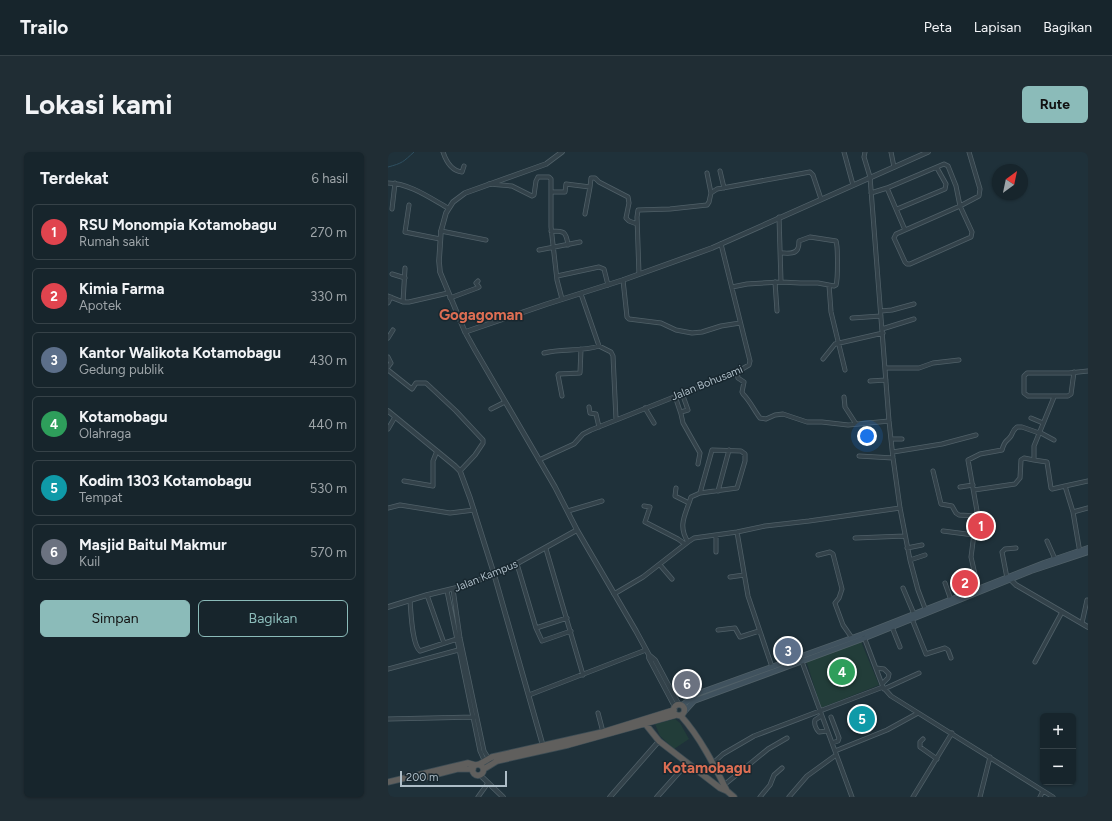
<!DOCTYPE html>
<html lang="id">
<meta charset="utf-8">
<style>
:root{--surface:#17252c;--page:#202d34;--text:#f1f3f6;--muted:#9ea5a9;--line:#364248;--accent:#8bbbb9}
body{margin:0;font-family:Figtree,sans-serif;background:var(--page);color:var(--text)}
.controls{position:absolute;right:12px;bottom:12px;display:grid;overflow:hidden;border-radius:6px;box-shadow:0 1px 3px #0004}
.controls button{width:36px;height:36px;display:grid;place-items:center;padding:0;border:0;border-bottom:1px solid var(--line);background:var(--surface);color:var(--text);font:20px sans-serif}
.compass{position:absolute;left:604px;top:12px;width:36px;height:36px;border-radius:50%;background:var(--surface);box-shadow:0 1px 3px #0004;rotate:33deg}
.scale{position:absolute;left:12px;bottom:10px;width:107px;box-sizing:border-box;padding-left:4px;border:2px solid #adbdc7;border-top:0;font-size:11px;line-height:14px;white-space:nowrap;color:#adbdc7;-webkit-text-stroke:3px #18272f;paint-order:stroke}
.you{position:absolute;left:479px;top:284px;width:14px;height:14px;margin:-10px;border:3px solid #fff;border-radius:50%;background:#1a73e8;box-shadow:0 0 0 6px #1a73e833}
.badge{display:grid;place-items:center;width:26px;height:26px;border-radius:50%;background:var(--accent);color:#fff;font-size:13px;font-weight:700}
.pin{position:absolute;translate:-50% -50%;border:2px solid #fff;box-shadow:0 1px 4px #0006}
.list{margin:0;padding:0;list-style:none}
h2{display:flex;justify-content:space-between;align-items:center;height:52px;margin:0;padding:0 16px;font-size:17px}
h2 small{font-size:13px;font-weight:400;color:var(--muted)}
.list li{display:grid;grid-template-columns:26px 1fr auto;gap:12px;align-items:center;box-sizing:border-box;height:56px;margin:0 8px 8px;padding:0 8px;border:1px solid var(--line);border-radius:6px}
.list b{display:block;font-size:15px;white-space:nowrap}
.list p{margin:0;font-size:13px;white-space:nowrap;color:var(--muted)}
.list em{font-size:13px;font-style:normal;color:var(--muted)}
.actions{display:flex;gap:8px;padding:12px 16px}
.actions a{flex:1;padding:9px 0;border:1px solid var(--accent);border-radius:6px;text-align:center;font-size:14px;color:var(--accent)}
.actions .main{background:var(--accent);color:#111}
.map{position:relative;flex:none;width:700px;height:645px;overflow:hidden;border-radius:6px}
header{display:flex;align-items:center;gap:24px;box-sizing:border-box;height:56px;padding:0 20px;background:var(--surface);border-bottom:1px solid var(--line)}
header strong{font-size:19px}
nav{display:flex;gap:22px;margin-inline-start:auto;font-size:14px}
.intro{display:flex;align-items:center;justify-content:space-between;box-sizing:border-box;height:96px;padding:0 24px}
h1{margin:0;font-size:28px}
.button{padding:10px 18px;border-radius:6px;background:var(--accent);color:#111;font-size:14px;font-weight:700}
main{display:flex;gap:24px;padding:0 24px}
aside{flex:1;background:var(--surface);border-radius:6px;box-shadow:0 1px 3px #0004}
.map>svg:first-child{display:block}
.green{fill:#223d39}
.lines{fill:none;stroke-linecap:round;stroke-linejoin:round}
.stream{stroke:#2f5061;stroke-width:1}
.minor-casing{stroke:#506068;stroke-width:5}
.tertiary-casing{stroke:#506068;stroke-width:5.5}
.secondary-casing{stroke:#506068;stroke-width:6}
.trunk-casing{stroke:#3d4d55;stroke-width:7}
.minor{stroke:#33424a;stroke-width:3.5}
.tertiary{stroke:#33424a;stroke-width:4}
.secondary{stroke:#40525e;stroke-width:4.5}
.trunk{stroke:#605f5d;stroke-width:5.5}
.labels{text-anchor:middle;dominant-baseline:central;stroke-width:3;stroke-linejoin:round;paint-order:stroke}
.street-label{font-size:11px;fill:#adbdc7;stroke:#18272f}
.district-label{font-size:15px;font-weight:bold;fill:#dd6e53;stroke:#18272f}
</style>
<header>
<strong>Trailo</strong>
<nav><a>Peta</a><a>Lapisan</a><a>Bagikan</a></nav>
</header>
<div class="intro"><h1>Lokasi kami</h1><a class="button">Rute</a></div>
<main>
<aside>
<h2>Terdekat<small>6 hasil</small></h2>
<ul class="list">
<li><span class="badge" style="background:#e0444e">1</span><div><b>RSU Monompia Kotamobagu</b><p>Rumah sakit</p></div><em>270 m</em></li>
<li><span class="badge" style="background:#e0444e">2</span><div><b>Kimia Farma</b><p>Apotek</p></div><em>330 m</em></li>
<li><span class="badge" style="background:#5c6f8a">3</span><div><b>Kantor Walikota Kotamobagu</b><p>Gedung publik</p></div><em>430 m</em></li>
<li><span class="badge" style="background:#2e9e5b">4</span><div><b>Kotamobagu</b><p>Olahraga</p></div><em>440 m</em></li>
<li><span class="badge" style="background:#0f9aa8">5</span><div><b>Kodim 1303 Kotamobagu</b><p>Tempat</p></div><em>530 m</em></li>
<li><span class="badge" style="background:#6b7280">6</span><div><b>Masjid Baitul Makmur</b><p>Kuil</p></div><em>570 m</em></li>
</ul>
<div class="actions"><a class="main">Simpan</a><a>Bagikan</a></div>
</aside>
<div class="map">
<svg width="700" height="645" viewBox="0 0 700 645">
<rect width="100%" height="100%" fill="#1f313a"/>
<path class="green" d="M472,487L491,533L433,556L418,508Z
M287,567L292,571L301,587L286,597L272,584L267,572Z"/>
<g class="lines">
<path class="stream" d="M0,15C15,11 15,10 26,0"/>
<g class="minor-casing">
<path id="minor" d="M55,0C58,9 64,19 74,20L76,14
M456,0L465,33
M477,0L476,5L482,25L501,269L505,306L512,356L522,408L530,438L538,459
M503,0L506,15
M332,19L336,36
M319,21L323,41
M0,31C21,31 42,46 60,56
M101,32L124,34L144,44L146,43L148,29L150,25H161L163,27V75L169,128L174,147
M499,36L517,78
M164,40H177L178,32L202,35L203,26H207L211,30L240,45L241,51L238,66L241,69L249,72
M483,41L499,36L556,12L560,14L568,34L572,54L584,80L583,85L522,112H519L517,110L506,86L508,82L572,54L591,44L592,37L581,0
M21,53L17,80L52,87
M4,57L7,31
M509,57L557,37L558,32L549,16
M197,62L202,35
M391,65L393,130
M53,79L98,88
M163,79C176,79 178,79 180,93
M151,98L192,90
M4,122L17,126
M251,122L249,65L250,58L282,57L319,53L321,50L323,41L329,37L422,20L425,23L433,47
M169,124L211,115L216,117L220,133
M235,128L239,165L241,167L273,171L288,178L304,181L314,180L333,174L352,171
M387,130L389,159
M441,133L443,160L457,218
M344,135L359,132L393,130L412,131H430L446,134L448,133C450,128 450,94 448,89L422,85L411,89C411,91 411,94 410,96C408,103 398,101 393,101
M193,142L211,194L223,200L225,204L228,267
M0,144L15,150H21L60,141
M62,146L89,136L91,135L88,131L90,129
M15,150L17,116
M0,151L3,145
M493,159L504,158L526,152
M464,166L493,164
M494,177L526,167
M0,186L5,178
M156,201C174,196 193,200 211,194
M0,205L3,211L0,215
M435,207L447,192L495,181
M497,216H531L545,211L571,208
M0,218L24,237L28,231H38L68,259L95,288V291L87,303L72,319
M349,220L350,226L356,230L354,240L355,242C362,249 366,258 372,266L378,267L387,263L395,262L419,270H434L460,273L501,269
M686,220L683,242L680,244H640L636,241V224L639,221H681L700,219
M482,229L498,228
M174,244L170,223L171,222L192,221L193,197
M287,244L293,262L295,271L312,301L310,312
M456,245L457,255L468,272
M666,245L646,294V308L659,310L663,336L664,337L677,334L685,360
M201,255L202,261L208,262L211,275
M257,256L266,271
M103,257L117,250
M293,260L300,258L294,241
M643,266L655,271
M0,277L7,265
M651,280L666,288
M504,287H514
M505,300L554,292L588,283
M471,304L505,306
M151,308L186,292L195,282L203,278L349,220L361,213L362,209L333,92
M545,319L553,352L564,354L568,361L571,363L589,364
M16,329L45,334V309L49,299
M677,334L700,329
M572,335L585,333
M288,336L287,344L301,351
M586,338L627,332L632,326L633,308L636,306L646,308
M330,339L341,298
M256,354L262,355L257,370L290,387L297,392
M0,356L12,353L62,361L86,358
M180,359L214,349
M555,379L586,383
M349,380L360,444L384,515
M328,384V400
M467,386L517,384
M659,389L667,407
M300,390C289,373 298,362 303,345L312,341L349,336L357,309V302L353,299L324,298L312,341
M519,396L534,393
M158,397L195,523
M692,401L685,360L700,356
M430,403L442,400L445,402L454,437L451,446L447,451L448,454L455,473L464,486
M522,408L537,403
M129,412L148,476L179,466
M272,413L284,427
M342,425L356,423
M619,426L614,400L617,397L628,396
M557,431L563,448
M515,436L526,462
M590,436L583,405L589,359L580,308L592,302L614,298C617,287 618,291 623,284C625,280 625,278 629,275H634L651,281
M65,437L72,486L96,599L104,612
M59,439L92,599L97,610
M226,442L255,425L300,390L306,386L349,380L377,374L421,369L512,356
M39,443L56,491
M22,449C23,460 24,493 32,499L72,486
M524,467L538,502L557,496L560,498L563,506
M694,471L699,448
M504,475L512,495
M148,476L154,489L183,479
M330,478L347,476L352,485L371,479
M476,485L495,535L503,544L665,645
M413,507L464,645
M647,510L674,460
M488,516L496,517L501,522L500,526L494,532
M0,517L74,497
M496,537L531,521
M141,543L258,498
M210,561L215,580
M433,564L427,568C426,572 428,577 431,580L439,579
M443,565L451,586L450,589L444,591
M0,567L87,565
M535,587L532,590V595L549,607
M447,599L499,578L530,561
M324,612L335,602L366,584L495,535
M336,633L380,597L399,586
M90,645L100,631
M372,645L382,633L386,623L394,616
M401,645L419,624L448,603
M525,645L564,581
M592,645L602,605
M652,645L655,639"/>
</g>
<g class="tertiary-casing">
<path id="tertiary" d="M174,0L158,12L77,41L65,50L58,61L53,79L51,109L52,120L77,180L87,198L167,335L189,378L248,479L261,503V506L287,555
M77,180L159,152L235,128L324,96L540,0
M0,259L67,314L72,319L82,346L106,422L155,594
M621,426L628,433L700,475
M0,455L39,443L76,434L119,417L189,378
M261,503L267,508L291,553
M92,623L115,645
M222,645L271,589
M269,645L294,617L302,614"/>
</g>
<g class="secondary-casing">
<path id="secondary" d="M294,553L311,541L475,482L656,411L700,396
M297,559L306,549L477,486L643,419L700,400"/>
</g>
<g class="trunk-casing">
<path id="trunk" d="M285.5 558a5.5 5.5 0 1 1 11 0a5.5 5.5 0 1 1-11 0Z
M293,564C312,585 326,613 339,639
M255,569L271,589L332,636L339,639L346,645
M92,612L104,605L215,580L286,558
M84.5 618a5.5 5.5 0 1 1 11 0a5.5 5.5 0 1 1-11 0Z
M96,617L109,609L180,593L288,563
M34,626L69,617H85
M0,630L63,615L80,611L87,613"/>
</g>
<use href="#minor" class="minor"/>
<use href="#tertiary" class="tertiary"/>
<use href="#secondary" class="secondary"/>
<use href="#trunk" class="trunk"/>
</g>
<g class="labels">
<g class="street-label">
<text transform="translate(319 231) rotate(-22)">Jalan Bohusami</text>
<text transform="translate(98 424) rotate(-22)">Jalan Kampus</text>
</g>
<g class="district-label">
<text x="93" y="163">Gogagoman</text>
<text x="319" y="616">Kotamobagu</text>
</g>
</g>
</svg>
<div class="controls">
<button>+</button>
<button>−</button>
</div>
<svg class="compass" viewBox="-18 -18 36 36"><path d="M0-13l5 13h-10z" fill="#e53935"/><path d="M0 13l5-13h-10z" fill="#9ea5a9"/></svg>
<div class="scale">200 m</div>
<div class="you"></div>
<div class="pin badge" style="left:593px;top:374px;background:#e0444e">1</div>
<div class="pin badge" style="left:577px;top:431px;background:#e0444e">2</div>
<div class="pin badge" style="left:400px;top:499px;background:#5c6f8a">3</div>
<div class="pin badge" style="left:454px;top:520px;background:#2e9e5b">4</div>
<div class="pin badge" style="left:474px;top:567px;background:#0f9aa8">5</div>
<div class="pin badge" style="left:299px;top:532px;background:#6b7280">6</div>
</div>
</main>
